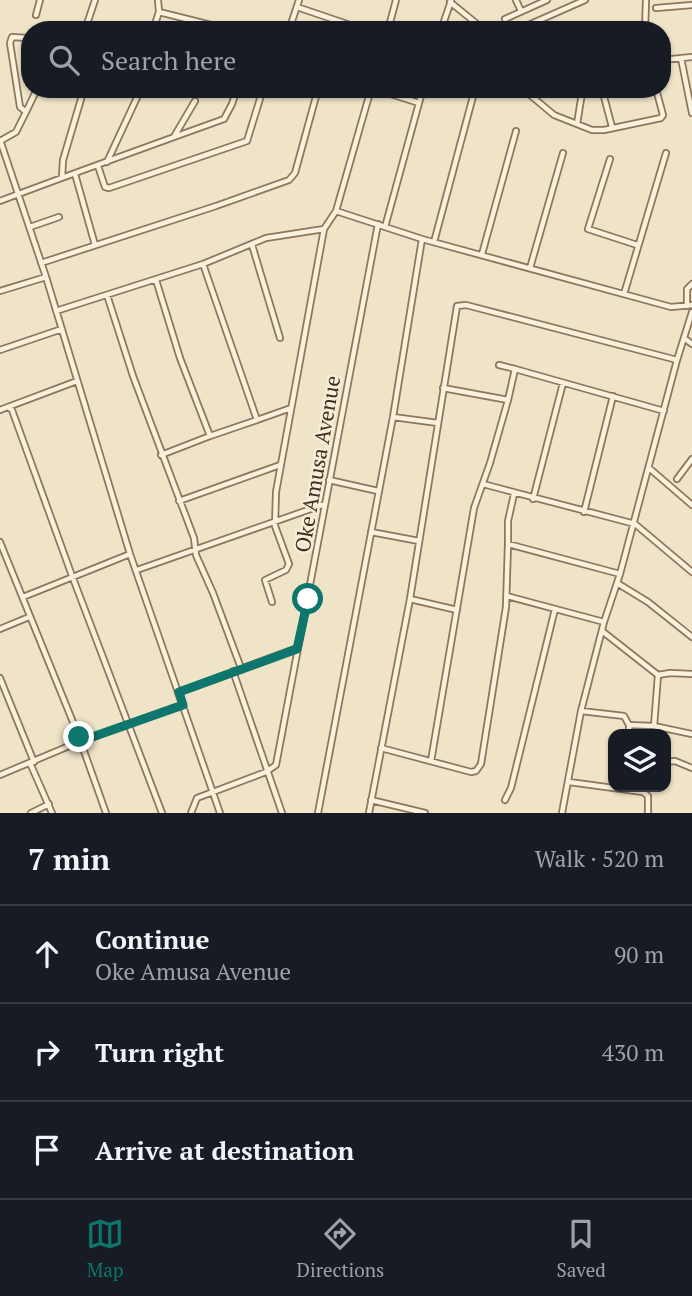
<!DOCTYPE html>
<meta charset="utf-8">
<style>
:root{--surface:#171b24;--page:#242831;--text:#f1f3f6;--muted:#9ea1a6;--line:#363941;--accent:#0f766e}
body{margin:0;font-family:"PT Serif",serif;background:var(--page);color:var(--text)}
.controls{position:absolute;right:21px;bottom:21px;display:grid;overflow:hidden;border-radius:14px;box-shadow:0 2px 5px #0004}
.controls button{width:63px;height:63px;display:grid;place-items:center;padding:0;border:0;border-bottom:2px solid var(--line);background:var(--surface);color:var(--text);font:35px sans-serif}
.stop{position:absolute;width:21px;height:21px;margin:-16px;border:5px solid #0f766e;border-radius:50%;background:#fff}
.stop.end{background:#0f766e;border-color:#fff;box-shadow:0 2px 7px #0008}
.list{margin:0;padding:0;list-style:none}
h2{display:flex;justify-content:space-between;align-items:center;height:91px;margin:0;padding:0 28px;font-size:30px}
h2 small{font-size:23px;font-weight:400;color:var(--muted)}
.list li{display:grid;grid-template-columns:46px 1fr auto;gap:21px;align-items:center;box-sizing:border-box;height:98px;padding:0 28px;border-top:2px solid var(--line)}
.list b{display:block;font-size:26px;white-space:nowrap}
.list p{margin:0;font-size:23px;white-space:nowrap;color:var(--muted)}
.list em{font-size:23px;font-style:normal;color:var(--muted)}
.icon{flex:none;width:38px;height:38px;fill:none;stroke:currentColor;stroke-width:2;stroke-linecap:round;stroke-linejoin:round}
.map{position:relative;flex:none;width:692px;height:813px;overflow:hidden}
.search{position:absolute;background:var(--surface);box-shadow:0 2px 5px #0004;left:21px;right:21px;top:21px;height:77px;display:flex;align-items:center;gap:18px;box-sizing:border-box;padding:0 24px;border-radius:28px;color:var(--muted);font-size:26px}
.sheet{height:385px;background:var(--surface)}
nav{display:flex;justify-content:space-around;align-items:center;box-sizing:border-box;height:98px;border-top:2px solid var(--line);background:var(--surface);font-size:19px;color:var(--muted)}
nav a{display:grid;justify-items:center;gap:4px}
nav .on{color:var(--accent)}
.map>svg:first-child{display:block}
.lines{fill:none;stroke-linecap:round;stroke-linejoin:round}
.minor-casing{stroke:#8d765c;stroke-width:8}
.minor{stroke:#faf1dc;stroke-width:4.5}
.route{stroke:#0f766e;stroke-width:9}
.labels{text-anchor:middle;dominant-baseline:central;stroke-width:5;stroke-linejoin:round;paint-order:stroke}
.street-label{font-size:21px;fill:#3d2e20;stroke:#f7eed8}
</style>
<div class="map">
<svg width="692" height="813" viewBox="0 0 692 813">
<rect width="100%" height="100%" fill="#f0e4c8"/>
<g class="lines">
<g class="minor-casing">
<path id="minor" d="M158,0L159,12
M516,0L521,11
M450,2L482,28
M297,7L350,25
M656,8L692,5
M36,15L40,0
M505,19L547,0
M85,30L95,0
M153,30L159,12L231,30
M289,30L299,0
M388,30L396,0
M441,30L451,1
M517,30L585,0
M645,30L646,0
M681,58L692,113
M662,60L692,57
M375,89L419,103L385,227
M523,89L554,115L592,130H604L661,118L663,115L656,89
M602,89L612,127
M419,103L423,89
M26,112L37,89
M577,124L582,93L578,89
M175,135L195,101
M0,140L46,277L130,554L220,813
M0,141L16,132L26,112L20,107L10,43L12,37L28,38
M610,159L588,229L637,245
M107,162L141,89
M98,166L105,187L109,188L247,141L263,89
M75,174L95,245
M62,177L63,160L84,89
M0,201C74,173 149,146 224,119L232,104L237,89
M336,211L371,89
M30,227L59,217
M422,239L671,307L692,305
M434,242L475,89
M252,245L280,338
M482,254L516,131
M41,263L216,206L289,180L295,173L318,89
M203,264L257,420L291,408
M530,268L563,153
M156,280L180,358L210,436L161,455
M0,291L46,277
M624,294L666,153
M107,295L133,376L194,538L196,555L213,593L241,668
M687,306V289L692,284
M56,311L203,264L266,238L324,229L336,211L422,239L393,417L318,813
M684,338L692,344
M0,350L62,329
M499,365L515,369
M443,388L508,400L515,369L664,411
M8,407L12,410L71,573L162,813
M0,410L77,381
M393,417L438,423
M210,436L257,420
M649,468L692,505
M677,479L692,459
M329,480L378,491
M483,484L635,524L692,572
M533,499L563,383
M179,501L280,465
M584,512L613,396
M371,532L419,541
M0,542L79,737L106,813
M508,544V521L514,494
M137,570L325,504
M617,583L648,602L692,637
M507,596L604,622
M23,597L130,554
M410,599L457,610
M272,602L265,580L286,570L289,564L275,526L276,492L324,229
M0,629L29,617
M602,631L658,675L654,726
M233,671L282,813
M658,675L670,673L692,674
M0,678L34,762
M179,692L297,648
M581,711L624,716L629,725V734
M629,725L654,726L692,734
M381,748L471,772L476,771L481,764L506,607L508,544L620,574L677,360L692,312
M431,761L474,508L490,463L508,400
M666,762L675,761L692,768
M30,763L52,813
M0,775L81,741L182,705
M569,782L643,792L648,796V813
M371,800L425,813
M505,800L511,788L555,609
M31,813L49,804
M191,813L197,798L266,772L276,765L378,224
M369,813L410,599L457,306L466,305L677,360
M562,813L581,711L604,622L620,574"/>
</g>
<use href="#minor" class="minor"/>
</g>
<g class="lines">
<path class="route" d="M79,737L81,741L183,705L179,692L297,649L308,599"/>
</g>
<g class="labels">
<g class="street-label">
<text transform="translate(317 464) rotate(-80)">Oke Amusa Avenue</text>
</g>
</g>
</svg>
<div class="controls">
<button><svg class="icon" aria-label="layers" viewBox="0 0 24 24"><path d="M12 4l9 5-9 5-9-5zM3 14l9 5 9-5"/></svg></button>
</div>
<div class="stop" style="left:308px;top:599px"></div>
<div class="stop end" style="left:79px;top:737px"></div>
<div class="search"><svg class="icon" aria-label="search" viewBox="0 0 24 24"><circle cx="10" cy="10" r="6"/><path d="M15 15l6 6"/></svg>Search here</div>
</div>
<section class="sheet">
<h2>7 min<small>Walk · 520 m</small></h2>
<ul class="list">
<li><svg class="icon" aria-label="ahead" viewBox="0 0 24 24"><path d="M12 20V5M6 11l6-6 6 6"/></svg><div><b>Continue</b><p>Oke Amusa Avenue</p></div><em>90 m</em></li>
<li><svg class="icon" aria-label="right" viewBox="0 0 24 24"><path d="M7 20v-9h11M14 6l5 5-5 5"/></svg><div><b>Turn right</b></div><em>430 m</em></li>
<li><svg class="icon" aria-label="arrive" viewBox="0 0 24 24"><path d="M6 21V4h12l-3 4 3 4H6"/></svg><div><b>Arrive at destination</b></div></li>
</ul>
</section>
<nav>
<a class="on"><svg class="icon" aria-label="map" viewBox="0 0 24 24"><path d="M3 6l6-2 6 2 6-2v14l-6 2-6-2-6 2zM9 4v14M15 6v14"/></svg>Map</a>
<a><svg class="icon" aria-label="directions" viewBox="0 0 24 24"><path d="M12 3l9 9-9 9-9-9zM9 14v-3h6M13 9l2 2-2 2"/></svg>Directions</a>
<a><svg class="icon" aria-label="saved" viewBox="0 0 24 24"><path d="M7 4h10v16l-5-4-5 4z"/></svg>Saved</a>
</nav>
